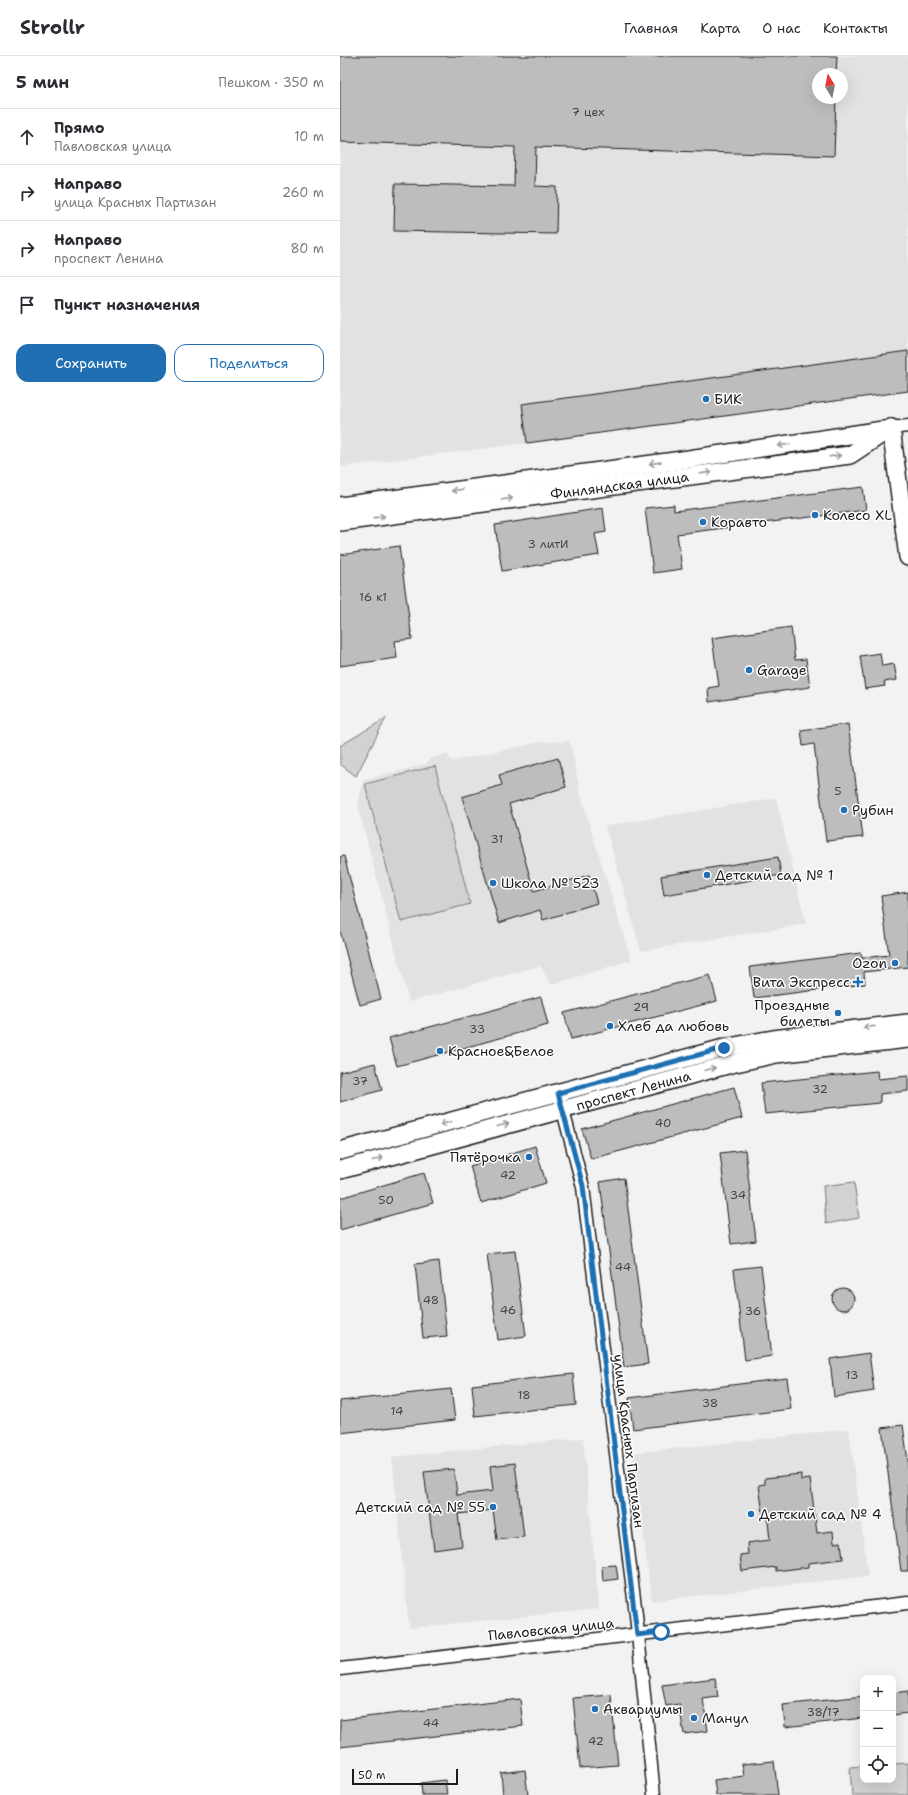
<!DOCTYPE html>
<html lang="ru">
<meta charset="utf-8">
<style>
:root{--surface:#fff;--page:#f2f2f3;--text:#2b2b33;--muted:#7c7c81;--line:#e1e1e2;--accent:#1f6fb2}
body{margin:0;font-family:"Shantell Sans",sans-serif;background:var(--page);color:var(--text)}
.controls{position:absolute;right:12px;bottom:12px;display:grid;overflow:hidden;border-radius:8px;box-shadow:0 4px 16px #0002}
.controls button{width:36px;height:36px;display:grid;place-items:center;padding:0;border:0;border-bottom:1px solid var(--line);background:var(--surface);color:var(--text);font:20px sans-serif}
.compass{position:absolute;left:472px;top:12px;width:36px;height:36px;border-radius:50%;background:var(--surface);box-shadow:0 4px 16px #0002;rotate:350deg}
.scale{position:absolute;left:12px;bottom:10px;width:106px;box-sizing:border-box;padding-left:4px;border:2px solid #1c1c1c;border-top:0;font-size:11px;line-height:14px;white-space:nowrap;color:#1c1c1c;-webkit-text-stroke:3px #fff;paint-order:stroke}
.stop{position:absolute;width:12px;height:12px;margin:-9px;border:3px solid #1f6fb2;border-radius:50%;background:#fff}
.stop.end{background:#1f6fb2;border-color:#fff;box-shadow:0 1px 4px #0008}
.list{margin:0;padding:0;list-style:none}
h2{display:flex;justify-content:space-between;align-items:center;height:52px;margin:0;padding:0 16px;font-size:17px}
h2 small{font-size:13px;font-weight:400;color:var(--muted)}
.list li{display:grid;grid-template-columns:26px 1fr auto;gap:12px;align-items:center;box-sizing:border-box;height:56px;padding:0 16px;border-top:1px solid var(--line)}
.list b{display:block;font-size:15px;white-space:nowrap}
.list p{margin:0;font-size:13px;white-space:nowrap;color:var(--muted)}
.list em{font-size:13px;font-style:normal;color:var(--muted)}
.actions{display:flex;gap:8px;padding:12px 16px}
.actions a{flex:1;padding:9px 0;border:1px solid var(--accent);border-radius:12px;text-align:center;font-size:14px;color:var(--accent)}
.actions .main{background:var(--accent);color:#fff}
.icon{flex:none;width:22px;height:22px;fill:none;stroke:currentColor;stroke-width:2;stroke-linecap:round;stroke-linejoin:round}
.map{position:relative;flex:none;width:568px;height:1739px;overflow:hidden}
header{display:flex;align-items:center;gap:24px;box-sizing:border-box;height:56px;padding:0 20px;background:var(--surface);border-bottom:1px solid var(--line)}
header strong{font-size:19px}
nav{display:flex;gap:22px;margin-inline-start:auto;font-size:14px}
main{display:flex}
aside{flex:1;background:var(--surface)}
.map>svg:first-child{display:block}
.built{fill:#e2e2e2;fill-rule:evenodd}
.green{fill:#d2d2d2;stroke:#777}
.building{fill:#bdbdbd;stroke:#1c1c1c}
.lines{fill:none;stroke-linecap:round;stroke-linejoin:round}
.street-casing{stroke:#1c1c1c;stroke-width:15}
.secondary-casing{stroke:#1c1c1c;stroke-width:20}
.street{stroke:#fff;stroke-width:12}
.secondary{stroke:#fff;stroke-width:17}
.oneway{stroke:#999}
.route{stroke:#1f6fb2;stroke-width:5}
.poi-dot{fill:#1f6fb2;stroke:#fff;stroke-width:1.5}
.labels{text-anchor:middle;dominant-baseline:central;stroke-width:3;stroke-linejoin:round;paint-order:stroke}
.number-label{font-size:12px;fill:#444}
.poi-label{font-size:14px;fill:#1c1c1c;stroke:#fff;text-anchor:start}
.street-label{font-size:14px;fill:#1c1c1c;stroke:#fff}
</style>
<header>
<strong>Strollr</strong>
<nav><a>Главная</a><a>Карта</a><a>О нас</a><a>Контакты</a></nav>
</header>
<main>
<aside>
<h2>5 мин<small>Пешком · 350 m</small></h2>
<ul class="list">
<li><svg class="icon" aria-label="ahead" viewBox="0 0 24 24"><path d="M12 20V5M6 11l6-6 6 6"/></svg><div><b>Прямо</b><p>Павловская улица</p></div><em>10 m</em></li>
<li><svg class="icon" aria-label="right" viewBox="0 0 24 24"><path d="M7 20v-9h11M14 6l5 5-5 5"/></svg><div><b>Направо</b><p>улица Красных Партизан</p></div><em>260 m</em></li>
<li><svg class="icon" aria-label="right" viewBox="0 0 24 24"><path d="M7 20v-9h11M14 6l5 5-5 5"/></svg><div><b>Направо</b><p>проспект Ленина</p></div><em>80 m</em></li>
<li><svg class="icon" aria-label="arrive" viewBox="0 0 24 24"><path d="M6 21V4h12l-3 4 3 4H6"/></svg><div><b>Пункт назначения</b></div></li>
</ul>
<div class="actions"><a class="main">Сохранить</a><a>Поделиться</a></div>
</aside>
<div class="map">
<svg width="568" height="1739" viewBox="0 0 568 1739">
<rect width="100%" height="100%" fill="#f2f2f2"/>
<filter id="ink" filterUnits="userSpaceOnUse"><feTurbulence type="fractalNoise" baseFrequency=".025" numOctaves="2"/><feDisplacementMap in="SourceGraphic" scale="8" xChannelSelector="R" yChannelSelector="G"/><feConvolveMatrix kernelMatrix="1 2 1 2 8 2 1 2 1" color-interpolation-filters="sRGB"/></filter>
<g filter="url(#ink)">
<path class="built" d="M0,0H568V295L182,348L187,387L0,411ZM478,18H502V42H478Z
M230,685L240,737L291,904L211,929L200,910L69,946L18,750L23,724L86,708L90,702L107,698L112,705L201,686Z
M436,742L466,868L301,895L265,770Z
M509,1373L528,1520L312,1545L293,1397Z
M243,1382L259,1553L69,1572L52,1401Z"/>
<path class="green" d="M46,662L16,720L0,708V690Z
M95,710L130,848L61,866L25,728Z
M514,1126L519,1162L486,1168L483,1130Z
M568,1707V1739H512L510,1711L523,1710V1724H553V1708Z"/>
<path class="building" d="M0,0H497L496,18H478V42H496L494,100L196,91L195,130L217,131L216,178L54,175L55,128L174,130L175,91L0,86Z
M568,295V335L187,387L182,348Z
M523,431L526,454L337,478L342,513L313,517L305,452L334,449V455Z
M263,452L266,476L255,478L259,499L162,515L155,469Z
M59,490L72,583L55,585L57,602L0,610V499Z
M451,571L455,604L466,603L470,631L369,646L368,632L379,630L372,582Z
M540,597L542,610L554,608L557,624L544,626L545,630L525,633L520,600Z
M508,668L523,781L486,785L474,688L463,690L461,674Z
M218,702L226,731L169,748L194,835L249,819L257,847L203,864L200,854L159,867L122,741L162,729L159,719Z
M4,800L41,943L20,949L0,875V801Z
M438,801L441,819L324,839L321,820Z
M568,836V911L524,916L525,928L414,942L410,911L521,897L522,902L549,899L541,840Z
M370,919L377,945L231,983L224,957Z
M201,941L208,969L57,1010L49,982Z
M35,1007L42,1034L0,1046V1016Z
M537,1015L538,1023L568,1020V1035L540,1038V1047L425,1058L421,1027Z
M394,1031L402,1062L251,1103L242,1073Z
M195,1090L206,1127L141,1147L130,1110Z
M405,1094L416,1185L391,1188L380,1097Z
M84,1117L93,1147L0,1174V1142Z
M284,1122L308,1308L284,1311L260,1126Z
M175,1195L186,1280L158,1284L147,1198Z
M99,1205L107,1280L83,1282L75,1208Z
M421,1210L432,1300L405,1304L394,1213Z
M492 1243a11 11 0 1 1 22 0a11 11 0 1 1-22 0Z
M529,1297L534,1335L494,1341L490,1303Z
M233,1318L236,1349L135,1360L132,1329Z
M447,1322L451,1353L293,1373L289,1342Z
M111,1333L115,1364L0,1377V1345Z
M563,1369L568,1405V1515H561L542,1372Z
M175,1407L184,1481L157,1484L153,1454L118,1458L122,1490L94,1494L84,1416L114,1413L117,1439L153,1435L150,1410Z
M461,1418V1424L470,1423L477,1477L493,1475L494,1487L501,1486L503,1503L468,1507V1511L436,1515V1511L402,1515L400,1499L408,1498L407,1487L430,1484L427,1457L423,1458L419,1429L425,1428V1422Z
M276,1509L278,1523L263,1525L262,1510Z
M375,1622L378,1641L363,1643L368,1675L344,1678L339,1648L326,1650L322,1629Z
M568,1635V1657L553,1659V1637Z
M271,1639L278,1709L240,1712L233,1642Z
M523,1640V1662L445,1671L443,1649Z
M180,1643L183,1670L0,1691V1664Z
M434,1705L438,1739H376L374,1724L404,1720L402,1708Z
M185,1714L188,1739H163L161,1717Z
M105,1724L107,1739H82L81,1727Z"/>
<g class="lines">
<g class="street-casing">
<path id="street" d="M551,372L568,370
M221,1047L243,1131L296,1559L314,1739
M0,1613L568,1547"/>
</g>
<g class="secondary-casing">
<g id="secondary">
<path d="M551,372L568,501"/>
<path d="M0,450L335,405L543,374"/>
<path id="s1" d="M0,466L510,399L551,372"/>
<path d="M0,1095L384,992L433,983L568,967"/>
<path id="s2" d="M0,1114L391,1008L436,998L568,983"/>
</g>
</g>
<use href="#street" class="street"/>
<use href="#secondary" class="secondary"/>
</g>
<defs><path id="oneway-shaft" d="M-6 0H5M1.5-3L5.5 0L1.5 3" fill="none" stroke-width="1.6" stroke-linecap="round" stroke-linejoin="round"/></defs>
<g class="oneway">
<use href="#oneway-shaft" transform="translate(444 389) rotate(172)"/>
<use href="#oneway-shaft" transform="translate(495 400) rotate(-7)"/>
<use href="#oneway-shaft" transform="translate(315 407) rotate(172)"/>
<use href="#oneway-shaft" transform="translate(366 417) rotate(-7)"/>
<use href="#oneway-shaft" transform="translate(117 434) rotate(172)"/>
<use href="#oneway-shaft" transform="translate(167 443) rotate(-8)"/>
<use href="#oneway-shaft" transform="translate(39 461) rotate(-8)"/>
<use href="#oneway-shaft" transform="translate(529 971) rotate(174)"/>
<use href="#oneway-shaft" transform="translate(370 1013) rotate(-15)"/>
<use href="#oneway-shaft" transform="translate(106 1067) rotate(165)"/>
<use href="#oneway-shaft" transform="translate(163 1069) rotate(-15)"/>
<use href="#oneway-shaft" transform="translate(38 1103) rotate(-15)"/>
</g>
</g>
<g class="lines" filter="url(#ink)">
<path class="route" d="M321,1576L297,1579L243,1130L218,1037L384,992"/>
</g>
<g class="poi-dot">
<circle cx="366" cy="343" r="4"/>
<circle cx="475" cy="459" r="4"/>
<circle cx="363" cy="466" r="4"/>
<circle cx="409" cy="614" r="4"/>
<circle cx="504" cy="754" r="4"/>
<circle cx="367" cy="819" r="4"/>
<circle cx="153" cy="827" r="4"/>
<circle cx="555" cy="907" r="4"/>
<path d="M516 920h4v4h4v4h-4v4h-4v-4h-4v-4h4z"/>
<circle cx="498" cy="957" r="4"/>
<circle cx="270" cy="970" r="4"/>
<circle cx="100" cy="995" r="4"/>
<circle cx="189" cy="1101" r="4"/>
<circle cx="153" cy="1451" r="4"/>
<circle cx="411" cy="1458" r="4"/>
<circle cx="255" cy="1653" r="4"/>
<circle cx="354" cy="1662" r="4"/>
</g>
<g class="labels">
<g class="number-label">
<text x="248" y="56">7 цех</text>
<text x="208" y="488">3 литИ</text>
<text x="33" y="541">16 к1</text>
<text x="498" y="735">5</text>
<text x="157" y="783">31</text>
<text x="301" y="951">29</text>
<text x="137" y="973">33</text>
<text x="20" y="1025">37</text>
<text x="480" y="1033">32</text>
<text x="323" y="1067">40</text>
<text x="168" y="1119">42</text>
<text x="398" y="1139">34</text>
<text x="46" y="1144">50</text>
<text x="283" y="1211">44</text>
<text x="91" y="1244">48</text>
<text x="168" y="1254">46</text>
<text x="413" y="1255">36</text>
<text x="512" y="1319">13</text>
<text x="184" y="1339">18</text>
<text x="370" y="1347">38</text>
<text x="57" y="1355">14</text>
<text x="483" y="1656">38/17</text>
<text x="91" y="1667">44</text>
<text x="256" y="1685">42</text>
</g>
<g class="poi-label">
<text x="374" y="343">БИК</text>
<text x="483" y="459">Колесо XL</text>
<text x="371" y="466">Коравто</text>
<text x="417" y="614">Garage</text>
<text x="512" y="754">Рубин</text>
<text x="375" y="819">Детский сад № 1</text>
<text x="161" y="827">Школа № 523</text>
<text x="547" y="907" text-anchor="end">Ozon</text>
<text x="510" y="926" text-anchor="end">Вита Экспресс</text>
<text x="490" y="949" text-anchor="end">Проездные<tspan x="490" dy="16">билеты</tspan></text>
<text x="278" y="970">Хлеб да любовь</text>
<text x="108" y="995">Красное&amp;Белое</text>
<text x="181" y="1101" text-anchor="end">Пятёрочка</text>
<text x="145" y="1451" text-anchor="end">Детский сад № 55</text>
<text x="419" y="1458">Детский сад № 4</text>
<text x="263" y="1653">Аквариумы</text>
<text x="362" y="1662">Манул</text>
</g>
<g class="street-label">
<text stroke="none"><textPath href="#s1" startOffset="282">Финляндская улица</textPath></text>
<text stroke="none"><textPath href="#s2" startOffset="304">проспект Ленина</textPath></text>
<text transform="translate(289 1385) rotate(83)">улица Красных Партизан</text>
<text transform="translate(211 1573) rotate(-6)">Павловская улица</text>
</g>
</g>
</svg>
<div class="controls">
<button>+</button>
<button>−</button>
<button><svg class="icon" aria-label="locate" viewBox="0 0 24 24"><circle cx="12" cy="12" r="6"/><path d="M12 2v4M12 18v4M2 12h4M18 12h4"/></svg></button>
</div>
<svg class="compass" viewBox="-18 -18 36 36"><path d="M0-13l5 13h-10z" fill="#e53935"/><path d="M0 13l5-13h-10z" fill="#7c7c81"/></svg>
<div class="scale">50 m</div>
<div class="stop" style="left:321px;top:1576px"></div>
<div class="stop end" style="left:384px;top:992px"></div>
</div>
</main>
